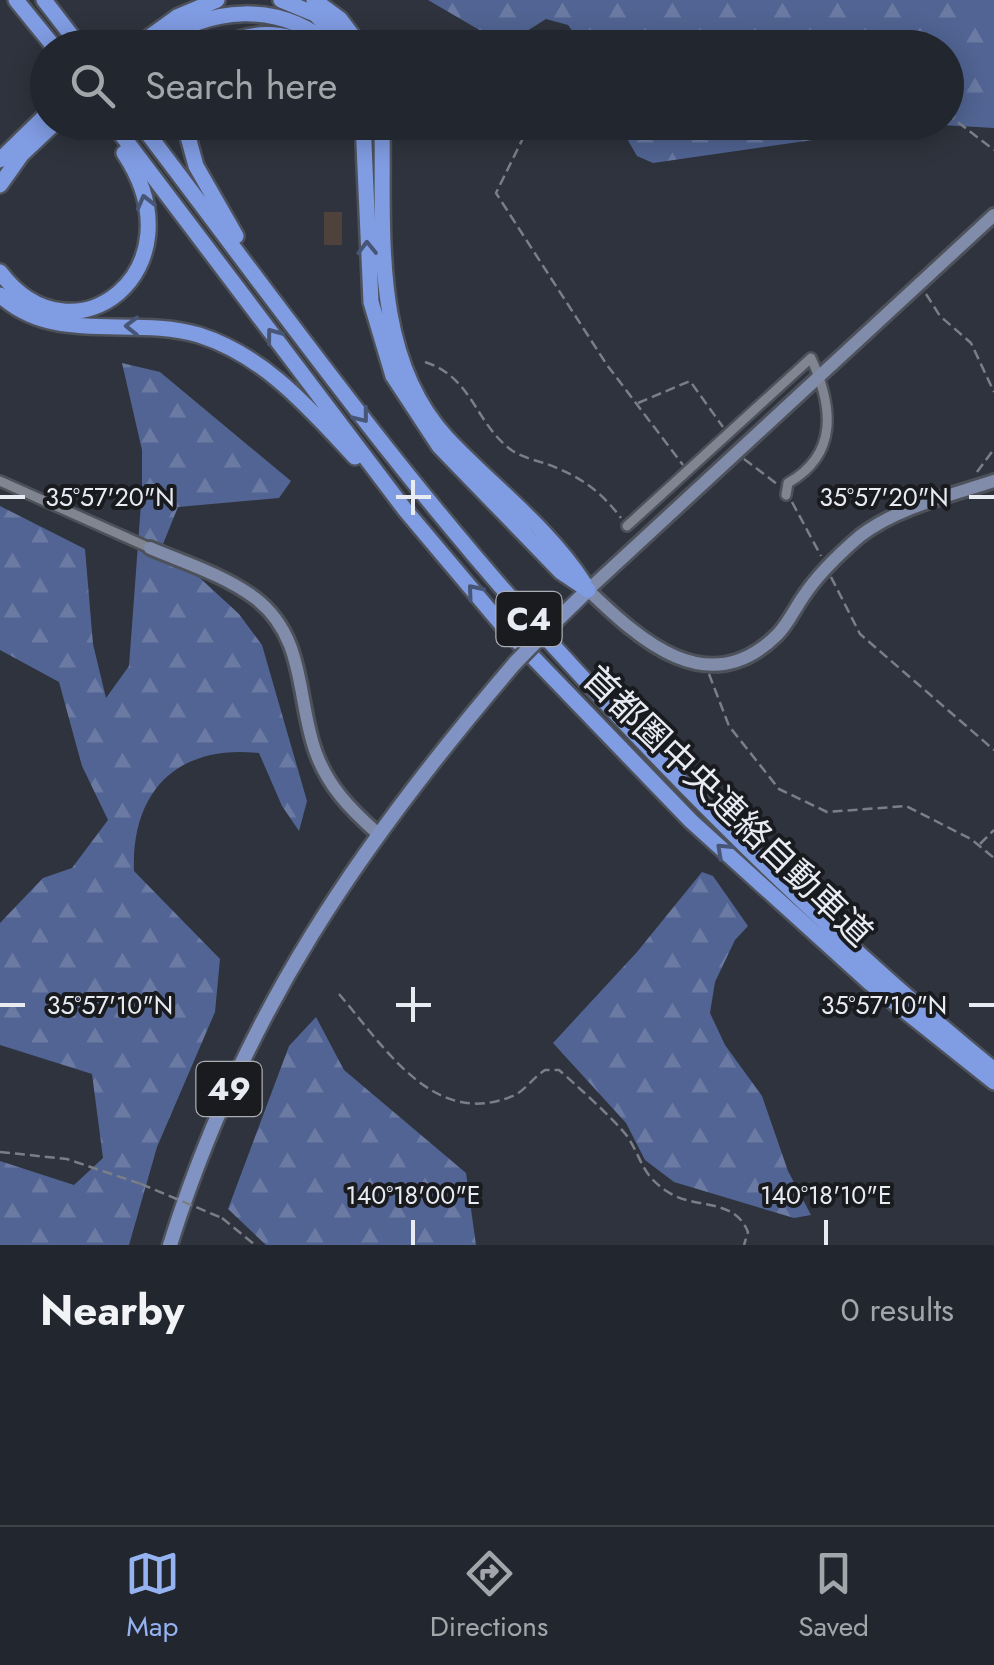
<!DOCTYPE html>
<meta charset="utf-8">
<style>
:root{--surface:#22262e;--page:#2a2e36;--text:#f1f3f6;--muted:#a2a5aa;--line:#3f434a;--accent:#95b2f1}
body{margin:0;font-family:Jost,"Noto Sans JP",sans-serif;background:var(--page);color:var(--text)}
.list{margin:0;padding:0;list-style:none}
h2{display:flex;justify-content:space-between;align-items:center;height:130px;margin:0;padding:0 40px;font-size:42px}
h2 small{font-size:32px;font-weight:400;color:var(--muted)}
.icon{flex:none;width:55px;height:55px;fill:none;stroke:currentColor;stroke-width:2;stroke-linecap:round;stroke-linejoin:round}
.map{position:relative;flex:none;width:994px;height:1245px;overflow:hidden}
.search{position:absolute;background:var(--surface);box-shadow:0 5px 25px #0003;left:30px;right:30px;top:30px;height:110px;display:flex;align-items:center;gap:25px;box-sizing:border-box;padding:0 35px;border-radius:55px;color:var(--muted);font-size:38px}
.sheet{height:280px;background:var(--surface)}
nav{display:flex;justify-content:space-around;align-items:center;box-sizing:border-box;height:140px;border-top:2px solid var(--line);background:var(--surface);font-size:28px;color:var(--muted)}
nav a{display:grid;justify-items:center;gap:5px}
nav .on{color:var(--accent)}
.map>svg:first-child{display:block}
.forest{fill:url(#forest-firs)}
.building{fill:#4f423d}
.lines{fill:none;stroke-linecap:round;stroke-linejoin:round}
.street-casing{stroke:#4d515a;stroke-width:14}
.secondary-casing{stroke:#4d515a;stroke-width:18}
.primary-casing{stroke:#4d515a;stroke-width:19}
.highway-casing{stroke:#4d515a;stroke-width:20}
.path{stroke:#7a7e87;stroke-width:2.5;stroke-dasharray:10 5;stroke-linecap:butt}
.street{stroke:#808591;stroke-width:9}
.secondary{stroke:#808caa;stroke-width:12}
.primary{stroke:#8093c2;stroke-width:14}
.highway{stroke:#809ce3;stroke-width:15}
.primary-bridge-casing{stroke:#4d515a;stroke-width:19;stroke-linecap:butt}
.path-bridge{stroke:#7a7e87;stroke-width:2.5;stroke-dasharray:10 5;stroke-linecap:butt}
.primary-bridge{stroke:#8093c2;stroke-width:14}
.oneway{stroke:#475577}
.ticks{fill:none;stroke:#e8ebf2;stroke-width:4}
.labels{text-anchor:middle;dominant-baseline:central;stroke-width:8;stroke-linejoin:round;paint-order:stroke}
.shield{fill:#191b1f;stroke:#aaadb3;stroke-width:2.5}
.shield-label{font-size:32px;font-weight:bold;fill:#e8ebf2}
.street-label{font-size:35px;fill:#e8ebf2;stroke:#191b1f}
.ticks-label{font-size:25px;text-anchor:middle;fill:#e8ebf2;stroke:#191b1f;stroke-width:8;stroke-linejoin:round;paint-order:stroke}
</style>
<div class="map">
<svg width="994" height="1245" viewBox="0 0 994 1245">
<defs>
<pattern id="forest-firs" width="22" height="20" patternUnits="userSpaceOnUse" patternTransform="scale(2.5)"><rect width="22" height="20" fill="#516493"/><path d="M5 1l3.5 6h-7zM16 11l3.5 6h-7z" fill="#6a7aa3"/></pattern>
</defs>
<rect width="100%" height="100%" fill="#2e333d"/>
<path class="forest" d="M428,0H994V128L924,124L653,163L637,156L618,123L946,122V48L584,47L568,25L546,19L505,45Z
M122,363L160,372L291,481L279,498L178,507L163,544L239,614L262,645L307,801L299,831L282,806L259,753C179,744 131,790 134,871L220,959L215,1012L157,1147L129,1245H0V1161L74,1185L103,1158L92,1074L0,1045V923L43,878L72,868L108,820L82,766L59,682L0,650V506L85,549L93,644L106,698L129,666L142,490V450Z
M702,872L713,876L748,926L735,940L715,982L710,1013L725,1045L762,1096L788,1171L811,1215L794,1218L674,1182L645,1160L626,1123L553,1043L637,952Z
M316,1017L344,1070L466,1173L476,1245H266L228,1209L289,1046Z"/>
<path class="building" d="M324,212H342V245H324Z"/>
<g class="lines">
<g class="street-casing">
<path id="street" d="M0,481L150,548
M627,526L811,358C833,406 839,454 788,483L786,495"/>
</g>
<g class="secondary-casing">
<path id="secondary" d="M994,215L588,590C640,640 708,703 777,635C788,624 794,610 803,597C818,574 839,554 860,536C898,507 949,496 994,481
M150,548C185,563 224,575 255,598C307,638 296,699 316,753C328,786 350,809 376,832"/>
</g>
<g class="primary-casing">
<path id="primary" d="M552,625L588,590
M170,1245C242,1015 360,844 515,663"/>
</g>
<g class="highway-casing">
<path id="highway" d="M16,0L55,48
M44,0L81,48
M281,0L315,14L350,48
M314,0L340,19L362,48
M134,48L177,17L217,0
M152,48C209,5 280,0 334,48
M220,48C248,31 284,29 312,48
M112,122L406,511L502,625L691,821L870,983L994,1082
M139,122C263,285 382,452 517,605C664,771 823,930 994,1070
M184,122L196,166L236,236
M363,122L371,302L393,376L439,446L561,572L588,590
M382,122C384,228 370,355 447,438C492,486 548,527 584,583
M0,160L48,113
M0,185L22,154L56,122
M0,272C73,369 202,270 124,153
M0,295C55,346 133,315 199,335C265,356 309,408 355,457"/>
</g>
<path class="path" d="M946,113L994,150
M531,122L496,193L607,365L683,465
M926,294L940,316L971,343L994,392
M425,362C473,378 474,421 510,449C520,457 535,460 547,464C579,476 600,490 621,518
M638,403L690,381L723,427
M744,459L777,484
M977,472L994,449
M792,502L821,556
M831,577L860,634L994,750
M709,674L729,726L779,789L827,812L906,806L971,839L994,858
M980,844L994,830
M339,994C384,1046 434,1131 515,1095C525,1090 534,1077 545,1070H559C575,1084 615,1120 627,1136C642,1158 641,1175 668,1192C695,1210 734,1197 748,1232L744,1245
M0,1152L67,1159L141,1184
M222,1218L255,1245"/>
<use href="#street" class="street"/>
<use href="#secondary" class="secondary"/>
<use href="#primary" class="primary"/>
<use href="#highway" class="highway"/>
<g class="primary-bridge-casing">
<path id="primary-bridge" d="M515,663L552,625"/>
</g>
<path class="path-bridge" d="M141,1184L222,1218"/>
<use href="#primary-bridge" class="primary-bridge"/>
</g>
<defs><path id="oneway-chevron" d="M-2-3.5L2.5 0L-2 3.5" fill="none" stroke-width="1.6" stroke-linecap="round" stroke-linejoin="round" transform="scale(2.5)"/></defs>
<g class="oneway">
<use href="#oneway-chevron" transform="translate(145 202) rotate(-105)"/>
<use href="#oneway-chevron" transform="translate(367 248) rotate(-91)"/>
<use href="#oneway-chevron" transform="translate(132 326) rotate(-179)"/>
<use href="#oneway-chevron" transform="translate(273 335) rotate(-127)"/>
<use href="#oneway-chevron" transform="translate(362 416) rotate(52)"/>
<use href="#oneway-chevron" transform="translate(474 591) rotate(-130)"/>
<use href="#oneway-chevron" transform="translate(723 850) rotate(-137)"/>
</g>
<path class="ticks" d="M413,480V515M0,497H25M396,497H431M969,497H994M413,987V1022M0,1005H25M396,1005H431M969,1005H994M413,1220V1245M826,1220V1245"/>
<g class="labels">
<g class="shield">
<rect x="496.5" y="592" width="65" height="54" rx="8"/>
<rect x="196.5" y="1062" width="65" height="54" rx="8"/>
</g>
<g class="shield-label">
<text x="529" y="619">C4</text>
<text x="229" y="1089">49</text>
</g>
<g class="street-label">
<text transform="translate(728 806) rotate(44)">首都圏中央連絡自動車道</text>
</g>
</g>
<g class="ticks-label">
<text x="110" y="506">35°57'20"N</text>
<text x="884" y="506">35°57'20"N</text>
<text x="110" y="1014">35°57'10"N</text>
<text x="884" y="1014">35°57'10"N</text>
<text x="413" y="1204">140°18'00"E</text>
<text x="826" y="1204">140°18'10"E</text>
</g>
</svg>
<div class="search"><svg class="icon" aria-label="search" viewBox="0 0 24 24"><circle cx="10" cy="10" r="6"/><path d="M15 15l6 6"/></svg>Search here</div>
</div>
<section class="sheet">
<h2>Nearby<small>0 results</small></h2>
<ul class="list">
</ul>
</section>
<nav>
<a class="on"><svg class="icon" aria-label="map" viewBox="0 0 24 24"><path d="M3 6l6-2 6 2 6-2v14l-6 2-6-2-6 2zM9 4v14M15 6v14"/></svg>Map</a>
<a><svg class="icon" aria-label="directions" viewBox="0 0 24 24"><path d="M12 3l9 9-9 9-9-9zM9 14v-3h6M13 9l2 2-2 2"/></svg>Directions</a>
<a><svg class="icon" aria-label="saved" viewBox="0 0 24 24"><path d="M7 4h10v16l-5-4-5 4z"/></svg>Saved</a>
</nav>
